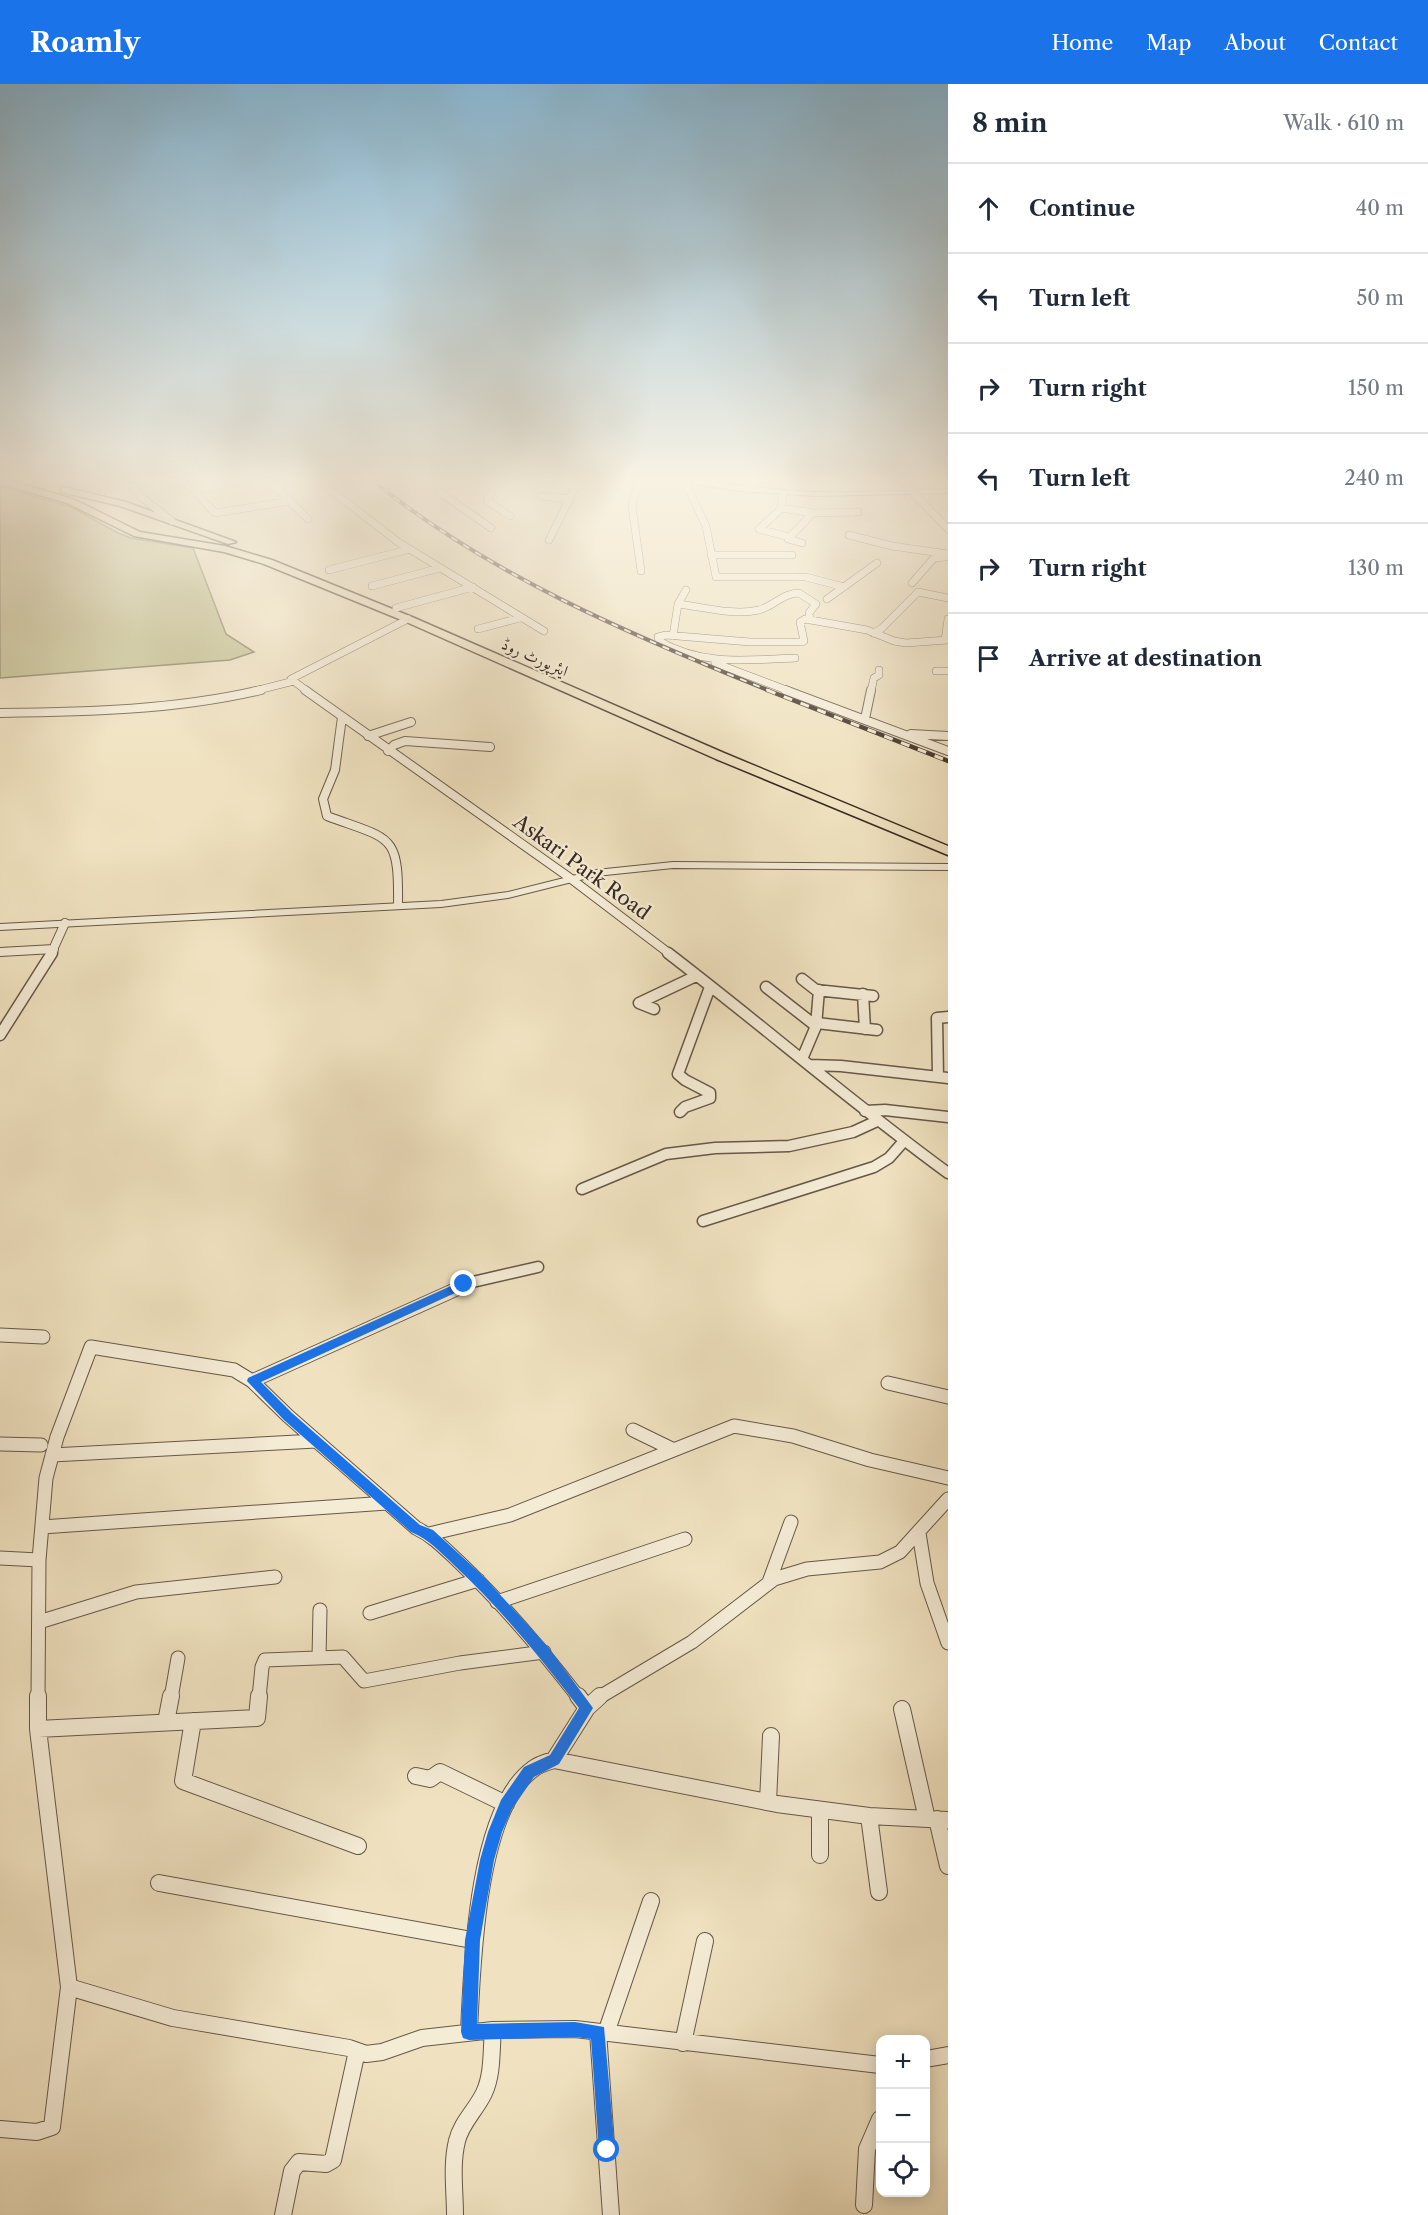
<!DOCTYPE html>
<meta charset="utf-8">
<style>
:root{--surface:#fff;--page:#f2f2f3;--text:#1f2937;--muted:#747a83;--line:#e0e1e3;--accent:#1a73e8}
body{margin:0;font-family:"Libre Caslon Text",Amiri,serif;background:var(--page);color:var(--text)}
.controls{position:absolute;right:18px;bottom:18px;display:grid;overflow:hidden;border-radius:12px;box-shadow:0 3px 15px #0003}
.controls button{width:54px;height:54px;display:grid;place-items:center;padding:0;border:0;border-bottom:2px solid var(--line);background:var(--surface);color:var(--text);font:30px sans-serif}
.stop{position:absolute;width:18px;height:18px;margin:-14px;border:4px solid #1a73e8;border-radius:50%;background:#fff}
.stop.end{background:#1a73e8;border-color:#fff;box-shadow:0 2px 6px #0008}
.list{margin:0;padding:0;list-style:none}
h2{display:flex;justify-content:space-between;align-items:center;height:78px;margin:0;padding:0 24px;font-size:26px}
h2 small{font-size:20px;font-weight:400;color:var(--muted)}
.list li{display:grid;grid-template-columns:39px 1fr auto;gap:18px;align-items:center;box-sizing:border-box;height:90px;padding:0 24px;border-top:2px solid var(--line)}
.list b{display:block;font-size:22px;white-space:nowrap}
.list em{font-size:20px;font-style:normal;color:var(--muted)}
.icon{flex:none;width:33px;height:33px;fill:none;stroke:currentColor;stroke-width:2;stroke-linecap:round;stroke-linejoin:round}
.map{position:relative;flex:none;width:948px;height:2131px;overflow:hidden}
header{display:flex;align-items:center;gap:36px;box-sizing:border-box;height:84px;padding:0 30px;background:var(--accent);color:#fff}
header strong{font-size:28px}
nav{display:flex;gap:33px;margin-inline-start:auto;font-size:21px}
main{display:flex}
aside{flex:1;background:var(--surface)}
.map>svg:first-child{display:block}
.green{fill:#c2c08d;stroke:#7d7556;stroke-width:1.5}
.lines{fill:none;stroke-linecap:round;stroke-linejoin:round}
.minor-far4-casing{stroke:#665848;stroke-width:8}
.minor-far3-casing{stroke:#665848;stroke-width:10}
.minor-far2-casing{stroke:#665848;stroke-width:13}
.minor-far1-casing{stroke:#665848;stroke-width:15}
.minor-casing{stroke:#665848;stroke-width:18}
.tertiary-casing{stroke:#665848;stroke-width:2}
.primary-casing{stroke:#382a20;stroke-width:3}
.minor-far4{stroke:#f5ecd6;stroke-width:7}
.minor-far3{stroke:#f5ecd6;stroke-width:8}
.minor-far2{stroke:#f5ecd6;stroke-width:10}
.minor-far1{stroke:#f5ecd6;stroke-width:13}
.minor{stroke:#f5ecd6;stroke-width:16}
.tertiary{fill:#f5ecd6;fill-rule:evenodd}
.primary{fill:#f0e2c0;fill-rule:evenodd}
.rail-far1-casing{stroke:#382a20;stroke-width:4}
.rail-casing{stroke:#382a20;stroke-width:4.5}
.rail-far1{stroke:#f5ecd6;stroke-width:2;stroke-dasharray:7;stroke-linecap:butt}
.rail{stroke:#f5ecd6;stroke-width:3;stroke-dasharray:9;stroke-linecap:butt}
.route{fill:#1a73e8}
.labels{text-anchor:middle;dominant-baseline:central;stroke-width:4.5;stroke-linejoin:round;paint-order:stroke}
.far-street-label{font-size:16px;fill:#382a20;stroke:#f5ecd6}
.street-label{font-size:20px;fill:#382a20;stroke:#f5ecd6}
</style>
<header>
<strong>Roamly</strong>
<nav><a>Home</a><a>Map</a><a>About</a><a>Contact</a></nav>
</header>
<main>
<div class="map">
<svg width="948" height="2131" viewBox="0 0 948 2131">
<rect width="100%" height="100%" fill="#f0e2c0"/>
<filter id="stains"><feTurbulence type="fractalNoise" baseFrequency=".00333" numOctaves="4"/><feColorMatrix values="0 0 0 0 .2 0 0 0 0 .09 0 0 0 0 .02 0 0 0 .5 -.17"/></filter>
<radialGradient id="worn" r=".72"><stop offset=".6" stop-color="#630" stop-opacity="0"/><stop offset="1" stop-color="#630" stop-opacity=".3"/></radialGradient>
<path class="green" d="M0,403L71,423L118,449L131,454L193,464L226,550L254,568L230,576L0,594Z"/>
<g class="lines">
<g class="minor-far4-casing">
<path id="minor-far4" d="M127,396L141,413L172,437
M184,396L215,429L290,417
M268,396L308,435
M318,396L398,458L544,547
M435,396L438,407L491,444
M497,396L487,417L510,432
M639,396L632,422L641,487
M901,396L948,445
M685,398L706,442L716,493H806L844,503
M193,406L255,396
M749,406L756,396
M783,409L781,425L759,445L789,453
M541,412L570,415
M781,424L813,429L858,428
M849,451L892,462L948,470
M549,456L579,396
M802,459L788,455L813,429
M711,471H792
M329,486L410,465
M912,499L934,474L945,473
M372,502L440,484
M827,515L877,479
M678,520C704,523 733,532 759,526C774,522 783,509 799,509L816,520L809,529L810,535
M396,524L473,503
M478,545L520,534
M873,549L881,545L918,508L948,514
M673,552L678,520L686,506
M945,556L948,535
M795,574C747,576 702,582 659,557L658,553L666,551L750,558H802L804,557L800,538L805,535L867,546L894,557L906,559L948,556
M715,579L789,607
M936,587H948
M254,607L294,597
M307,607L291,595L408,535
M871,607L874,594L879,591V586"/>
</g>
<g class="minor-far3-casing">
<path id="minor-far3" d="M305,606L570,794L670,870
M785,606L948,667
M0,629C87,628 176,626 261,606
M342,633L335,686L323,715L327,732C391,756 399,748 398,821
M865,635L871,606
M911,650L948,652
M368,652L411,638
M388,667L394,661L405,657L490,663
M0,868L54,865
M51,870L65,839"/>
</g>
<g class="minor-far2-casing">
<path id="minor-far2" d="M668,869C762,941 852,1019 948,1089
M802,895L816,906L873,912
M766,903L816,942
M863,910L865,945
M654,925L639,919L696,892
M817,939L877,946
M0,951L52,869
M802,975L816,942L819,906
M809,981L841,982L948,994
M938,993L937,934L948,933
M865,1027L885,1026L948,1033
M680,1028L685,1023L710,1014V1009L685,996L678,990L710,903
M582,1105L666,1070L715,1064L789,1062L853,1048L877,1037
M703,1137L874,1083L889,1074L904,1057
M464,1200L538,1183"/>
</g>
<g class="minor-far1-casing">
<path id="minor-far1" d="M0,1251L43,1253
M252,1297L470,1199
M888,1299L948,1313
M633,1346L672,1365
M0,1360L41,1361
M52,1371L316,1357
M42,1443L387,1419
M919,1449L927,1499L948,1559
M429,1450L510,1431L734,1342L793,1352L870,1376L948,1394
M0,1474L39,1476
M769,1498L791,1438
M497,1518L685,1455
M370,1529L478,1496
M39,1538L136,1508L275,1493
M319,1574L320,1526
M38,1614L39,1476L46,1394L57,1353L91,1263L234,1286L252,1297L288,1332L416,1444C433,1452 445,1465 459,1478C503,1520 542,1566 579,1614
M171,1614L178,1574
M259,1614L262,1583L265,1576L343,1573L364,1597L460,1579L544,1568
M598,1614L692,1558L774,1495L807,1485L880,1478L900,1468L948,1415"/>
</g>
<g class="minor-casing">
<path id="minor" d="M578,1612L587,1624
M902,1625L927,1735
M193,1637L183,1697L358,1762
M166,1638L171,1612
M38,1645L257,1634L259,1612
M554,1676L587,1624L600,1612
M416,1692L430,1695L440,1688L506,1720
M768,1718L771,1652
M820,1726V1771
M869,1732L879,1808
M937,1735L948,1782
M159,1799L472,1856
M69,1903L173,1934L349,1964L366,1970L382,1968L422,1954L493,1946L575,1945L880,1981
M469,1948C472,1883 476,1726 533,1685C539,1680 547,1678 554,1676L777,1720L869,1732L948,1736
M598,1948L611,2131
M606,1949L651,1817
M683,1959L705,1857
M926,1975L948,1971
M0,2045L37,2048L52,2043L69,1903L38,1645V1612
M864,2121L867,2065L880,2035
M283,2131L292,2087L299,2078L326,2080L333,2076L357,1967
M455,2131C455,2107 451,2081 457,2057C461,2039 476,2026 484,2009C493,1990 491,1967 493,1946"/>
</g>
<g class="tertiary-casing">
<path id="tertiary" d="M667,396C716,396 765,406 814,408C858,409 904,406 948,405V409L816,412L739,407Z
M673,778L948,780V786L673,784L596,792L508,814L441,823L0,846V840L441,817L508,808L596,786Z"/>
</g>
<g class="primary-casing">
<path id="primary" d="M0,396H8L73,415L140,448L225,462L272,476L412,533L724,669L948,762V771L716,675L404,537L264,480L224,468L134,452L67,419L0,400Z
M64,403L126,418L236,458L228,460L120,422L61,408V404Z"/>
</g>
<use href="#minor-far4" class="minor-far4"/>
<use href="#minor-far3" class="minor-far3"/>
<use href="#minor-far2" class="minor-far2"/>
<use href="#minor-far1" class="minor-far1"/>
<use href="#minor" class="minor"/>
<use href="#tertiary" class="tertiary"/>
<use href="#primary" class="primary"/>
<g class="rail-far1-casing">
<path id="rail-far1" d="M372,396C489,491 631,551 770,607"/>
</g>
<g class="rail-casing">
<path id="rail" d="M767,606L948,677"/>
</g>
<use href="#rail-far1" class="rail-far1"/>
<use href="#rail" class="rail"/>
</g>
<linearGradient id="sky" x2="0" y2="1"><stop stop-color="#89b8d4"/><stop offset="0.57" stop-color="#f8f2e3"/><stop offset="1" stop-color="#f8f2e3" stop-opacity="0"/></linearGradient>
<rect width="948" height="695" fill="url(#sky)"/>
<path class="route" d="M464,1196L470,1200L468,1203L261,1298L292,1329L420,1441L433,1446L483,1492L549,1564L593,1624L559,1680L534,1693L512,1725L502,1748L494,1776L480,1856L477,1940L575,1938L604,1943L615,2066L613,2072L607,2074L602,2072L599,2066L591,1955L575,1953L469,1956L463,1954L461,1948L465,1856L480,1776L488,1748L501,1716L524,1683L550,1671L579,1624C541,1574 501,1525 455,1482C441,1469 429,1455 411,1448L284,1336L247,1297L248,1294Z"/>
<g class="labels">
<g class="far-street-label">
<text transform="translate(535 573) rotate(24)">ایئرپورٹ روڈ</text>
</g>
<g class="street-label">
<text transform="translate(582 783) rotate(36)">Askari Park Road</text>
</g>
</g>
<rect width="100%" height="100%" filter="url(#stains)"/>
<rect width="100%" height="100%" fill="url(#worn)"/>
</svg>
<div class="controls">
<button>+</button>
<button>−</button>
<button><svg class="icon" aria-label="locate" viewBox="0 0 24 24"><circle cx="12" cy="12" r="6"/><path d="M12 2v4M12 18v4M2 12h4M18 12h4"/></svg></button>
</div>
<div class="stop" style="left:607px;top:2066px"></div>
<div class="stop end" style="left:464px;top:1200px"></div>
</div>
<aside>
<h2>8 min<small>Walk · 610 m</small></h2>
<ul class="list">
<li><svg class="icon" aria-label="ahead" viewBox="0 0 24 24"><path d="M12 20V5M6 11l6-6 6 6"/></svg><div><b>Continue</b></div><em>40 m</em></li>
<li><svg class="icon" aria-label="left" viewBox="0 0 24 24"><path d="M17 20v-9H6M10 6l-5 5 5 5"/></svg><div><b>Turn left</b></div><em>50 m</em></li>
<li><svg class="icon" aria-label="right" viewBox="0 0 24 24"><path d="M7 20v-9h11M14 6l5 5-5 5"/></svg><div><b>Turn right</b></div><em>150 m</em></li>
<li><svg class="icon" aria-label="left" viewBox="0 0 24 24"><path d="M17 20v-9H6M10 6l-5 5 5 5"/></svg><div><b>Turn left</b></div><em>240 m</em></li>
<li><svg class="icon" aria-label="right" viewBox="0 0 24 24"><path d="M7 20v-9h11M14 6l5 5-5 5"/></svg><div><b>Turn right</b></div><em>130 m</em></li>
<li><svg class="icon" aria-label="arrive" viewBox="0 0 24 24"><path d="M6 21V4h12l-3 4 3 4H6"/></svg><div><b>Arrive at destination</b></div></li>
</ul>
</aside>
</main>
